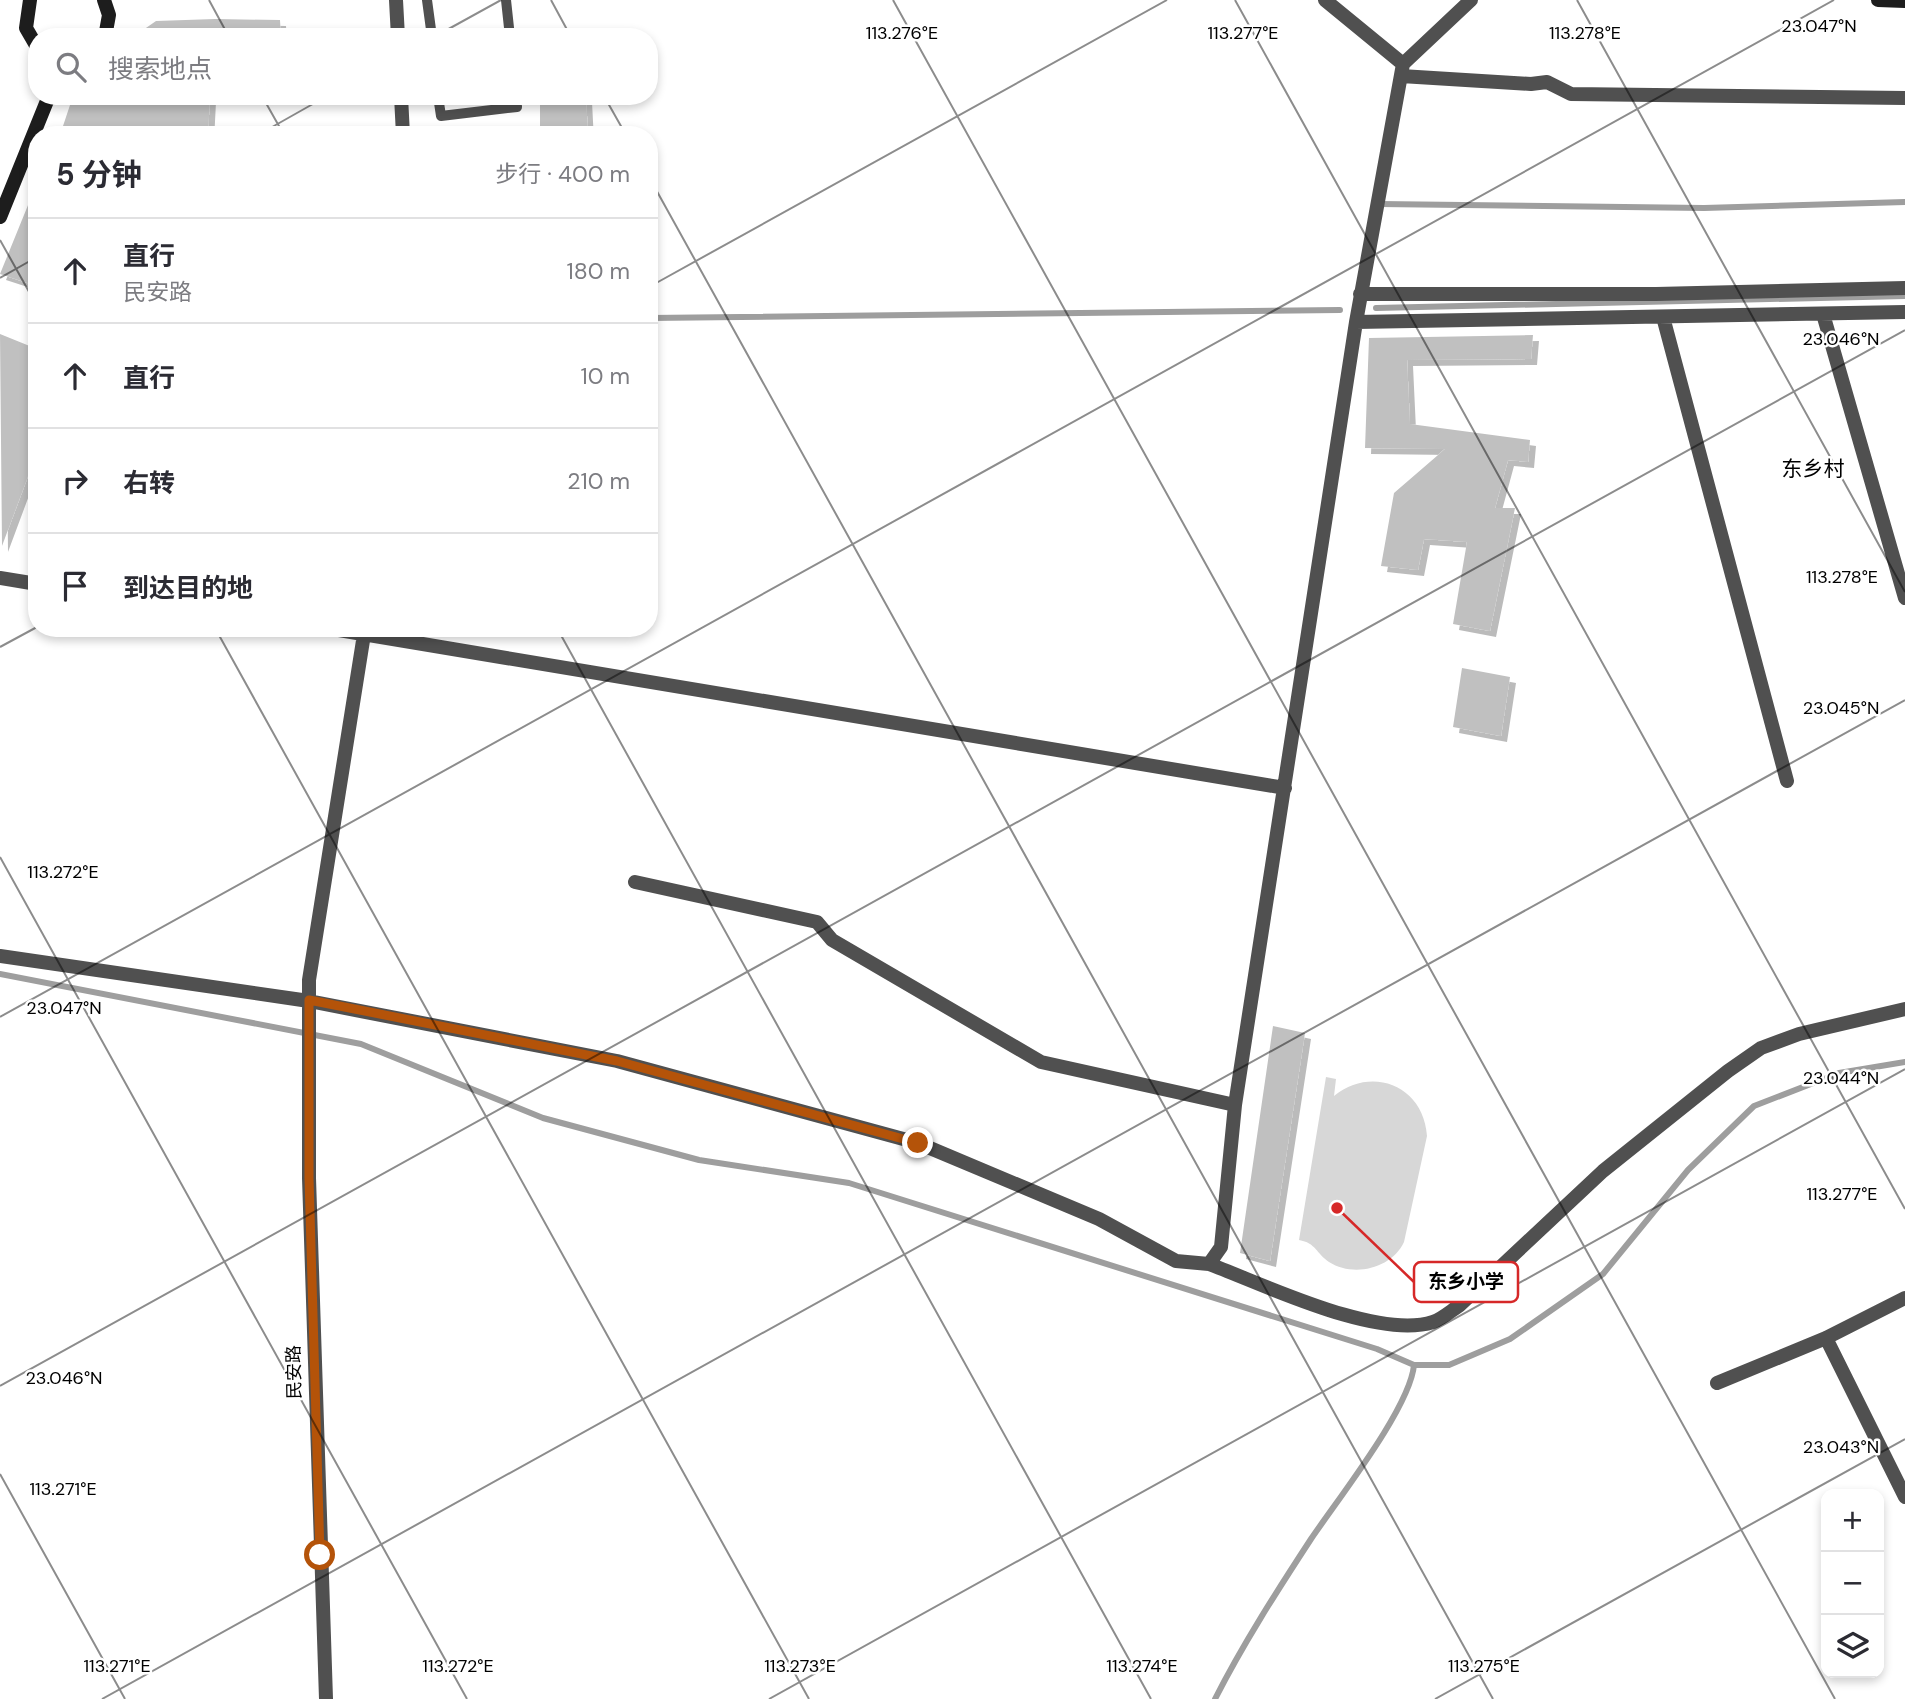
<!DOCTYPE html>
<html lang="zh">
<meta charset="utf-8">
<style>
:root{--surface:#fff;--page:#f7f7f7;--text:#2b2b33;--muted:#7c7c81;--line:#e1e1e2}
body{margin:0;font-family:"DM Sans","Noto Sans SC",sans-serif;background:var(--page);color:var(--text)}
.controls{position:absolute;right:21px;bottom:21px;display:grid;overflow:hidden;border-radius:14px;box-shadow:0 4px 10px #0003}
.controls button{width:63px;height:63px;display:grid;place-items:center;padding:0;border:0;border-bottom:2px solid var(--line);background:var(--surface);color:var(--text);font:35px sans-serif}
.stop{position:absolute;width:21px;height:21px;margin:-16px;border:5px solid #b45309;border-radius:50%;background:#fff}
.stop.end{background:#b45309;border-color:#fff;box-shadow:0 2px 7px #0008}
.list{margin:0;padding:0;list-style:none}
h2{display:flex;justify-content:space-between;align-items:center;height:91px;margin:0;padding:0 28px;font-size:30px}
h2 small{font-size:23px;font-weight:400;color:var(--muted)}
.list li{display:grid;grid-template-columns:46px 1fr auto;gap:21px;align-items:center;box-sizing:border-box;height:105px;padding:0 28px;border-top:2px solid var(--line)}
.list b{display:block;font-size:26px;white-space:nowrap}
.list p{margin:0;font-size:23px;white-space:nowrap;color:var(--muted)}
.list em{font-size:23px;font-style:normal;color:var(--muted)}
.icon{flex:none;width:38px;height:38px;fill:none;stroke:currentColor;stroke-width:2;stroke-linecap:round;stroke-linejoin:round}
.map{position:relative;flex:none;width:1905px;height:1699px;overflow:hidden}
.search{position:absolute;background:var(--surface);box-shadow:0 4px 10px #0003;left:28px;top:28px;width:630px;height:77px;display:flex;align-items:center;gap:18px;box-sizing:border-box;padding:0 24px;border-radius:28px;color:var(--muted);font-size:26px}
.panel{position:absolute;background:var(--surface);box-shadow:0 4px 10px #0003;left:28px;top:126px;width:630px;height:511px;border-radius:28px}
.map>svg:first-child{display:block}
.green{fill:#d7d7d7}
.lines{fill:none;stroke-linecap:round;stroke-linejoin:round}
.stream{stroke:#9e9e9e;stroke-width:6}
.building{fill:#c0c0c0;filter:url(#shadow)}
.lane{stroke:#505050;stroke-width:10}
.street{stroke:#505050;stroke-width:14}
.secondary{stroke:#1d1d1d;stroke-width:14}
.route{stroke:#b45309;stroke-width:9}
.ticks{fill:none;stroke:#000;stroke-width:2;stroke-opacity:0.45}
.labels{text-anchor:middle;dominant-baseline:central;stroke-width:5;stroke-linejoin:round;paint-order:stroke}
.street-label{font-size:18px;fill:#000;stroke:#fff}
.quarter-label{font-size:21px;fill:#000;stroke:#fff}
.ticks-label{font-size:18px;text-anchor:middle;fill:#000;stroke:#fff;stroke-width:5;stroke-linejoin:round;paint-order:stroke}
.leader{fill:none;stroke:#d62828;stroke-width:2.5}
.callout-dot{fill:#d62828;stroke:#fff;stroke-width:2.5}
.callout{fill:#fff;stroke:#d62828;stroke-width:2.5}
.callout-label{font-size:19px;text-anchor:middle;font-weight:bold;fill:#000}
</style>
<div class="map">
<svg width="1905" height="1699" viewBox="0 0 1905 1699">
<defs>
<filter id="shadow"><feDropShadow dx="6" dy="6" stdDeviation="0" flood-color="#0004"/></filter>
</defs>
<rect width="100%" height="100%" fill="#fff"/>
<path class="green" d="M1326,1077L1336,1079L1334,1096C1372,1065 1424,1086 1427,1136L1404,1242C1392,1268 1354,1278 1329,1262C1316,1253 1316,1243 1299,1240Z"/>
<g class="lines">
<path class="stream" d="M1379,204L1704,208L1905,202
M1376,308L1905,296
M649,318L1340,310
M0,974L361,1044L543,1118L699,1160L849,1183L1377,1349L1414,1365
M1215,1699C1243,1644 1277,1591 1311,1539C1338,1499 1410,1408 1414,1365H1449L1510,1339L1603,1274L1688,1170L1754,1106L1839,1073L1905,1062"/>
</g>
<path class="building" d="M215,19L280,20L281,37H133L156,21Z
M73,96H210L208,135H75L62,129Z
M540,96H586L588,135H540Z
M37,183V286L0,274Z
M0,334L37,349V452L2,546Z
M1533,335L1531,359L1407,360L1410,424L1530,440L1528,462L1508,460L1495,508H1515L1490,631L1453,624L1467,542L1424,539L1418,570L1381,566L1394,493L1445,449L1365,448L1369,338Z
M1462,668L1510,677L1501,736L1453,727Z
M1273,1026L1305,1033L1270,1261L1240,1253Z"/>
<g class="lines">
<path class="lane" d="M427,0L432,37
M506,0L510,37
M438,96L441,116L517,107L516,96"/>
<path class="street" d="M396,0L398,37
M1325,0L1403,64
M1401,76L1531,84L1547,82L1571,94L1905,98
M401,96L403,135
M1360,294H1656L1905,288
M1823,314L1905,598
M1663,317L1787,781
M1356,322L1905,312
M0,578L37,584
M327,628L1285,788
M635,882L817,922L832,940L1041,1062L1235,1105
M0,956L309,1001L617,1061L918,1143L1099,1219L1176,1261L1209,1264L1221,1247L1235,1105L1356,322L1403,64L1471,0
M1209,1264C1263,1284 1377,1340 1433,1322C1442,1319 1452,1310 1460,1305L1603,1171L1728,1071L1761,1048L1799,1034L1905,1009
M1826,1338L1905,1497
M1717,1383L1826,1338L1905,1298
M326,1699L309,1178V980L365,628"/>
<path class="secondary" d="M30,0L26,28L37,47
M104,0L109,15L105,37
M1878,0L1905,1
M0,217L49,96"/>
</g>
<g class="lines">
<path class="route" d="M320,1555L309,1178V1000L617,1061L918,1143"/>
</g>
<path class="ticks" d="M209,0L229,37M551,0L571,37M893,0L1835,1699M1235,0L1905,1209M1577,0L1905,592M434,37L501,0M262,96L284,135M604,96L626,135M258,135L327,96M649,177L1493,1699M0,240L37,306M0,278L37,257M649,287L1167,0M215,628L809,1699M557,628L1151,1699M0,647L37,627M0,857L467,1699M0,1017L1834,0M0,1386L1905,330M0,1474L125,1699M102,1699L1905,700M769,1699L1905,1069M1435,1699L1905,1439"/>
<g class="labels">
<g class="street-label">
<text transform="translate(294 1372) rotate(-91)">民安路</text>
</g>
<g class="quarter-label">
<text x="1813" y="469">东乡村</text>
</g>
</g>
<g class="ticks-label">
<text x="1819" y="32">23.047°N</text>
<text x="902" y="39">113.276°E</text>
<text x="1243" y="39">113.277°E</text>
<text x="1585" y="39">113.278°E</text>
<text x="1841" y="345">23.046°N</text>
<text x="1842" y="583">113.278°E</text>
<text x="1841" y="714">23.045°N</text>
<text x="63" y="878">113.272°E</text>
<text x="64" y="1014">23.047°N</text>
<text x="1841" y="1084">23.044°N</text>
<text x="1842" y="1200">113.277°E</text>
<text x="64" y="1384">23.046°N</text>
<text x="1841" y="1453">23.043°N</text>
<text x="63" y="1495">113.271°E</text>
<text x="117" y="1672">113.271°E</text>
<text x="458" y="1672">113.272°E</text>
<text x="800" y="1672">113.273°E</text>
<text x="1142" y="1672">113.274°E</text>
<text x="1484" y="1672">113.275°E</text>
</g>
<path class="leader" d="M1337 1208L1414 1282"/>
<circle class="callout-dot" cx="1337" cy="1208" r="7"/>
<rect class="callout" x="1414" y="1262" width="104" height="40" rx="7"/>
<g class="callout-label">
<text x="1466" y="1288">东乡小学</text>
</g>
</svg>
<div class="controls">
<button>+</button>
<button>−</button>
<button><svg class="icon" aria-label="layers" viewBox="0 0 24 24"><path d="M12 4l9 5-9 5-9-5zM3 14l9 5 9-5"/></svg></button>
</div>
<div class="stop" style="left:320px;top:1555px"></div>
<div class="stop end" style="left:918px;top:1143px"></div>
<div class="search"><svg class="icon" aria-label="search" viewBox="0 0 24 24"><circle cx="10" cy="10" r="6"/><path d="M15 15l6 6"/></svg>搜索地点</div>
<section class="panel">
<h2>5 分钟<small>步行 · 400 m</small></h2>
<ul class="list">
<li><svg class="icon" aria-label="ahead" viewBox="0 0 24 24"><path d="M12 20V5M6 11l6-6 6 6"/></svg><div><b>直行</b><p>民安路</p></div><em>180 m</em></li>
<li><svg class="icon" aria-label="ahead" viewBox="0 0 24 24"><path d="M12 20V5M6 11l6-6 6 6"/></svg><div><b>直行</b></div><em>10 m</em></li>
<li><svg class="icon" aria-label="right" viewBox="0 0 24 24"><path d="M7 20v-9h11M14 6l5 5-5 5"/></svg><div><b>右转</b></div><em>210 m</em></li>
<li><svg class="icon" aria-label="arrive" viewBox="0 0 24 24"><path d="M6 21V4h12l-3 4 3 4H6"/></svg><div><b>到达目的地</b></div></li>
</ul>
</section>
</div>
